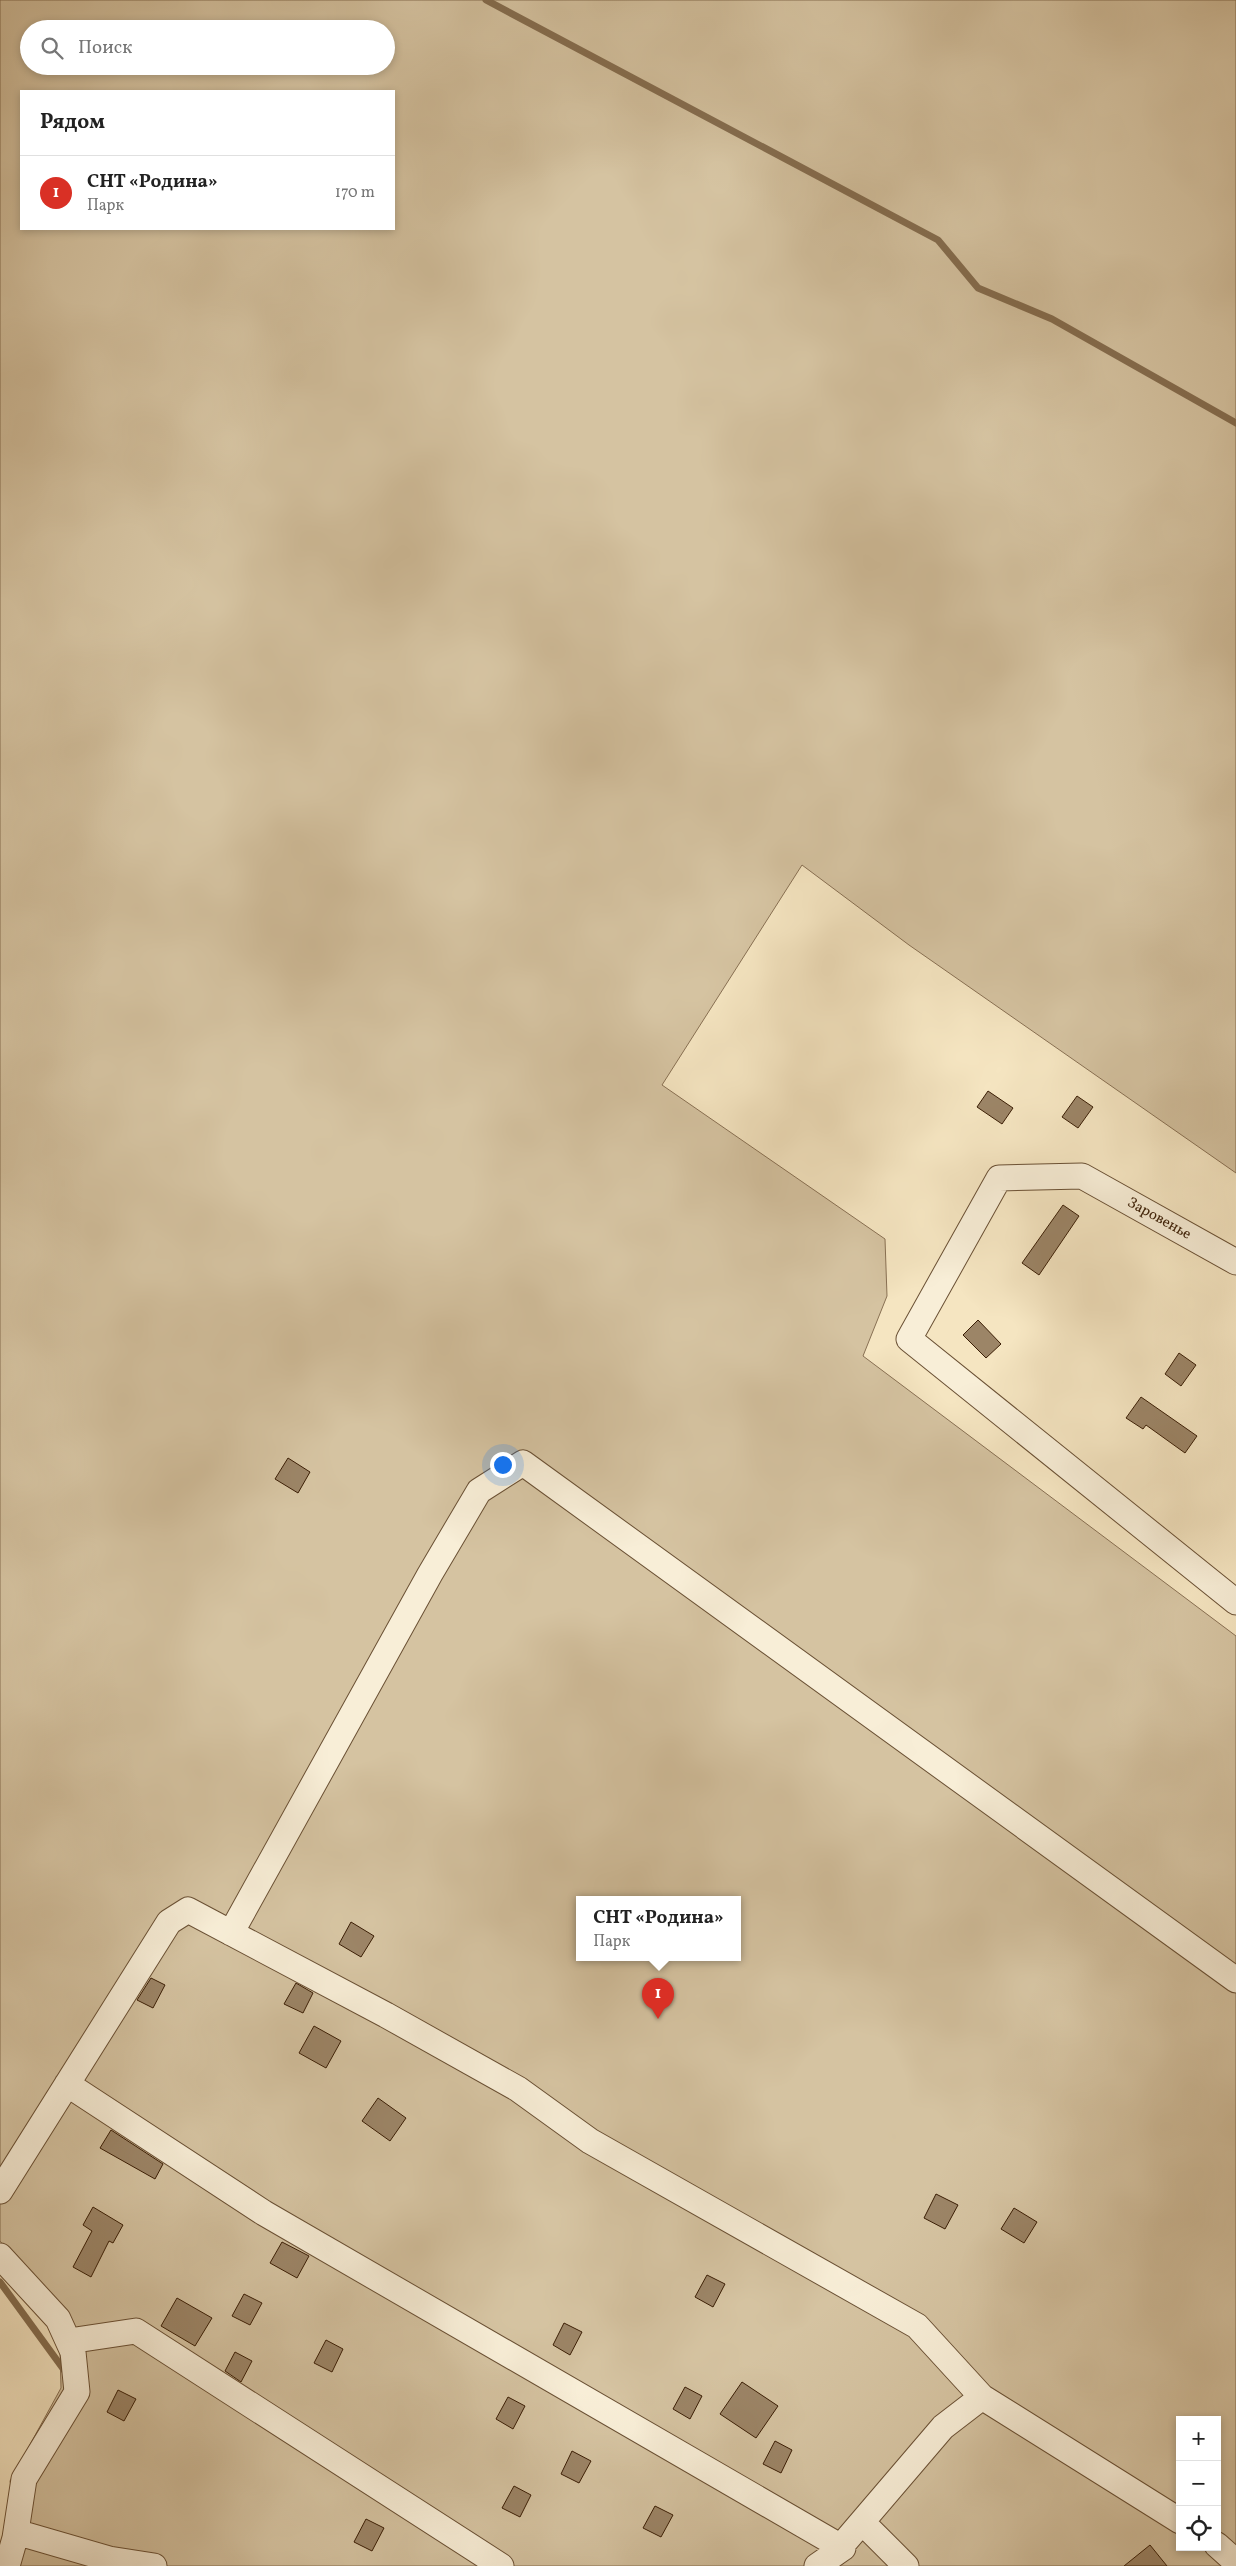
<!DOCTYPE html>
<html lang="ru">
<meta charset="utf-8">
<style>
:root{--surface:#fff;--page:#f6f6f6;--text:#222;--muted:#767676;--line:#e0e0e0;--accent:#d93025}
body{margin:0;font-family:Vollkorn,serif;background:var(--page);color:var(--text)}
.controls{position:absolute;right:15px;bottom:15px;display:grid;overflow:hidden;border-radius:0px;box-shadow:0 2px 8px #0003}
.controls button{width:45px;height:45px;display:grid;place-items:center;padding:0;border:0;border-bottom:1px solid var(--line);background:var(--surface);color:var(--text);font:25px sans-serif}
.you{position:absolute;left:502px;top:1464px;width:18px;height:18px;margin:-12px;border:4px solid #fff;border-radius:50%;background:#1a73e8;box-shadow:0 0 0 8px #1a73e833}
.badge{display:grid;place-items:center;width:32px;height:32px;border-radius:50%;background:var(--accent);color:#fff;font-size:16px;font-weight:700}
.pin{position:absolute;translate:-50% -41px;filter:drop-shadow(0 1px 2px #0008)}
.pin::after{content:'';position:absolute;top:26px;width:18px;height:15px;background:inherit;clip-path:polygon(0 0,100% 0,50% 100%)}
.popup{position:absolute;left:576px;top:1896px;width:165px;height:65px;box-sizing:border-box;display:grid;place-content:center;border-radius:0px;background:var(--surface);filter:drop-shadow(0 1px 4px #0005);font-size:16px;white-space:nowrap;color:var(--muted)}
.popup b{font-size:19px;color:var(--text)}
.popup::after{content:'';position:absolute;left:50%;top:100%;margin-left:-10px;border:10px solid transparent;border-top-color:var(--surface)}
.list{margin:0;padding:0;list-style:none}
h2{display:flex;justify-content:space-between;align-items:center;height:65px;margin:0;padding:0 20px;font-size:21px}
h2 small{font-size:16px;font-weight:400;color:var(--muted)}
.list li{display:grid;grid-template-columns:32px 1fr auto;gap:15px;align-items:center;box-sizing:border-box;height:75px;padding:0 20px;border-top:1px solid var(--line)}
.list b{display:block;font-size:19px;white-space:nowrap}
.list p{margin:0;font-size:16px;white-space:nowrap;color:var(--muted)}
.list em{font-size:16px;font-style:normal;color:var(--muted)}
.icon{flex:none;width:28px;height:28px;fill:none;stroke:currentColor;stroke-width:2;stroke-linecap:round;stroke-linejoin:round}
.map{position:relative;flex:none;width:1236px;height:2566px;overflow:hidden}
.search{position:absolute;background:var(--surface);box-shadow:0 2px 8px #0003;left:20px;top:20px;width:375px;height:55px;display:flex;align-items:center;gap:12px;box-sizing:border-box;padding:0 18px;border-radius:28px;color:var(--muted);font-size:19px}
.panel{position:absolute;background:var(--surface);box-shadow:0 2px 8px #0003;left:20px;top:90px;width:375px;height:140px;border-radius:0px}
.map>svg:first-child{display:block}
.green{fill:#d5c3a1;stroke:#887053;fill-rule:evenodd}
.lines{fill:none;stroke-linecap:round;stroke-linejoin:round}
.stream{stroke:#856d4f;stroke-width:7}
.building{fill:#9c8567;stroke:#3b1e05}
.minor-casing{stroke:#6a5034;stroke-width:27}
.minor{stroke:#f8eed7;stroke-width:25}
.labels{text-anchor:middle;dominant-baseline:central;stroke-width:4;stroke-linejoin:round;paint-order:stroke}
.street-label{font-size:15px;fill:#3b1e05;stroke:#f8eed7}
</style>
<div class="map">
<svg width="1236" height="2566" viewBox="0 0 1236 2566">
<rect width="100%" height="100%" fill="#f5e5c1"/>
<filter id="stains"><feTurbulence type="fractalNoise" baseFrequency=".004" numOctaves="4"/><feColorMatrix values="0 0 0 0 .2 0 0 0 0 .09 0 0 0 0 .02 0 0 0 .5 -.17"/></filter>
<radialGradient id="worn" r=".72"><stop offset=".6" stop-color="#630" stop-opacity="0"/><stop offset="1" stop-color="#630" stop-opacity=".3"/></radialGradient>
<path class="green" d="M0,0H1236V1173L909,945L802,865L662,1085L885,1239L887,1296L863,1356L1236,1636V2566H20L22,2543L10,2481L61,2388L59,2312L0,2241ZM29,29H386V66H29ZM21,91H394V229H21ZM579,1900H737V1958H579ZM1180,2420H1217V2547H1180Z"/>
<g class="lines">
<path class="stream" d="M486,0L938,240L978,288L1052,319L1236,423
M0,2282L67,2374"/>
</g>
<path class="building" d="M988,1091L1013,1108L1002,1124L977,1107Z
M1077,1096L1093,1107L1078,1128L1062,1117Z
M1063,1205L1079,1216L1039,1275L1022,1263Z
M978,1320L1001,1344L986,1358L963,1335Z
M1179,1353L1196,1365L1181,1386L1165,1374Z
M1141,1397L1197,1436L1185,1453L1146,1425L1143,1429L1126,1418Z
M288,1458L310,1472L298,1493L275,1479Z
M351,1922L374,1936L361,1957L339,1944Z
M151,1978L165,1985L153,2008L137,2000Z
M296,1983L313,1993L303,2013L284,2004Z
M314,2026L341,2041L326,2068L299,2053Z
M378,2098L406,2118L390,2141L362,2121Z
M111,2130L163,2164L155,2179L100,2148Z
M936,2194L958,2205L945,2229L924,2218Z
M93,2207L123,2225L113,2243L109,2241L91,2277L73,2267L92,2231L83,2225Z
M1014,2208L1037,2222L1024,2243L1001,2229Z
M282,2242L309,2256L297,2278L270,2263Z
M707,2275L725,2284L713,2307L695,2297Z
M244,2294L262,2303L250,2325L232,2316Z
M177,2298L212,2318L195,2346L161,2326Z
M564,2323L582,2332L570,2355L553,2345Z
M326,2340L343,2349L332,2372L314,2363Z
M235,2352L252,2361L241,2382L225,2371Z
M742,2382L778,2406L756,2438L720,2414Z
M685,2387L702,2396L690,2419L673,2409Z
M118,2390L136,2399L124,2421L107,2412Z
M508,2397L525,2406L513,2429L496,2419Z
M775,2441L792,2450L781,2473L763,2464Z
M572,2451L591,2461L579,2483L561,2474Z
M514,2486L531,2495L520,2517L502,2508Z
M655,2506L673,2515L661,2537L643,2528Z
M366,2519L384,2528L372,2551L354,2542Z
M1150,2545L1167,2566H1124Z"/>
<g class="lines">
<g class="minor-casing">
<path id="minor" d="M1236,1262L1082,1176L999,1178L909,1339L1236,1602
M231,1933L430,1574L479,1491L523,1463L1236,1980
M67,2084L264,2213L843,2548V2544L943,2427L982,2397
M0,2191L169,1922L188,1910L386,2015L518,2089L590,2141L917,2326L982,2397L1180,2521
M0,2256L58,2319L73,2352L77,2392L24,2479L15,2538L7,2566
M69,2341L136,2331L501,2566
M862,2522L906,2566
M16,2532L109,2559L154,2566
M1217,2545L1236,2562
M817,2566L843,2548"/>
</g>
<use href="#minor" class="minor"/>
</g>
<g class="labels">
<g class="street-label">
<text transform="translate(1159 1219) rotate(29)">Заровенье</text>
</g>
</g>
<rect width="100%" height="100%" filter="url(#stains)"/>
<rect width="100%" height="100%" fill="url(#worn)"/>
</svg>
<div class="controls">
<button>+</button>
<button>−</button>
<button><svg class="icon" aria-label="locate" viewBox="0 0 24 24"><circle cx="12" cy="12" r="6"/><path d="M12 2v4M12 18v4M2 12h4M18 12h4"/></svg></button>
</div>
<div class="you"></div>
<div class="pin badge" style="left:658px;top:2019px">1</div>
<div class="popup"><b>СНТ «Родина»</b>Парк</div>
<div class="search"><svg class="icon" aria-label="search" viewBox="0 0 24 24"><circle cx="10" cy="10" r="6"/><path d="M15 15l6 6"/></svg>Поиск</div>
<section class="panel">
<h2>Рядом<small></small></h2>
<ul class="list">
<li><span class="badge">1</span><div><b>СНТ «Родина»</b><p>Парк</p></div><em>170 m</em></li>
</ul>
</section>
</div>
